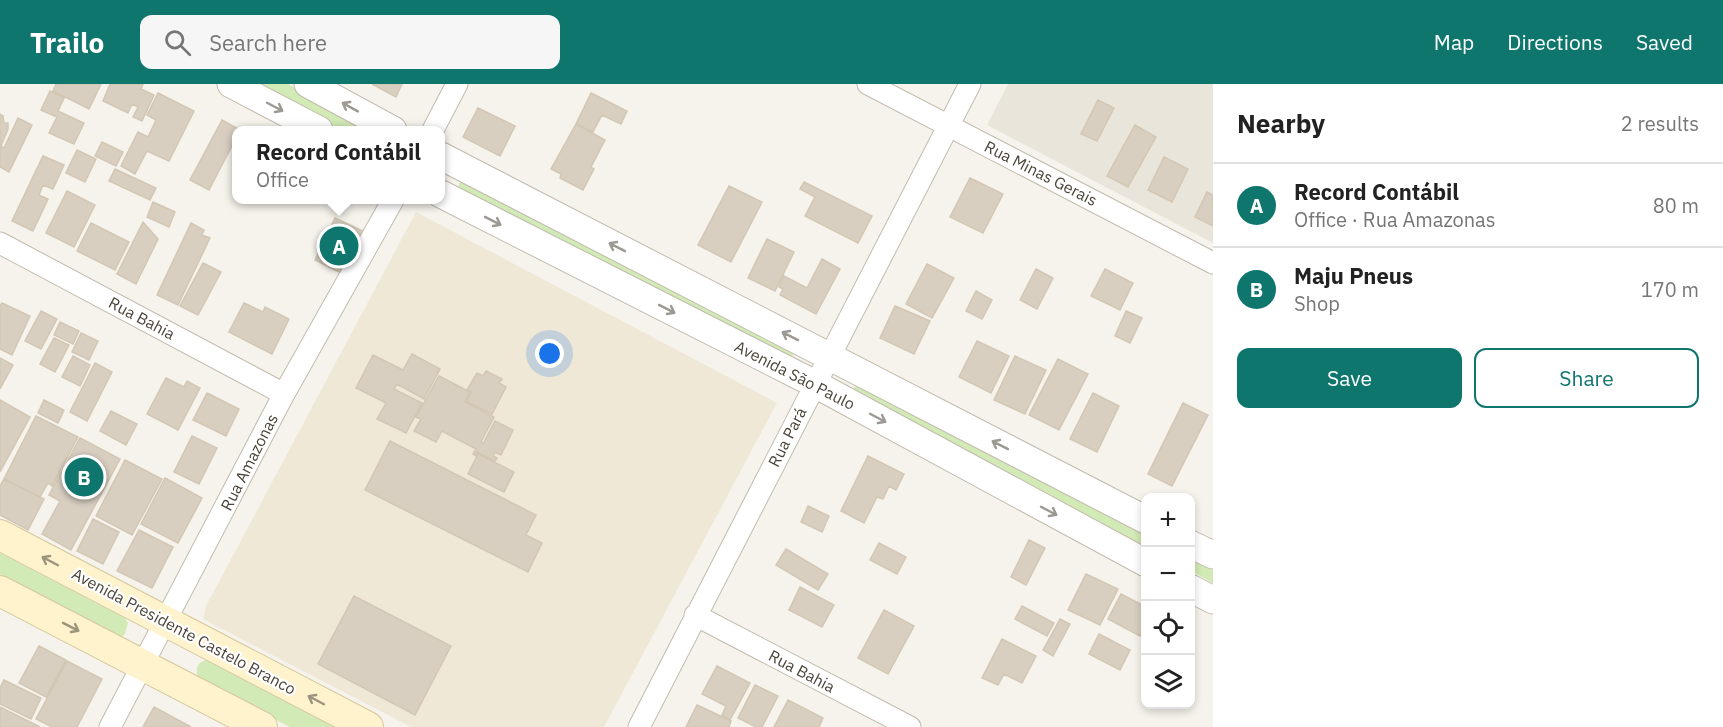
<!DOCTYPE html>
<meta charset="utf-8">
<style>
:root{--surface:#fff;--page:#f6f6f6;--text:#222;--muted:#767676;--line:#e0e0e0;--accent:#0f766e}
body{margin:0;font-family:"IBM Plex Sans",sans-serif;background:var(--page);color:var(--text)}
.controls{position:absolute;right:18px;bottom:18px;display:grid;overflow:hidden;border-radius:12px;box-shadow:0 3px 9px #0003}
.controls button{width:54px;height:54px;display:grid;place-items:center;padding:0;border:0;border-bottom:2px solid var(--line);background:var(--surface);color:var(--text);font:30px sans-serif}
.you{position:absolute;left:550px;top:270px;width:21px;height:21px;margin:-15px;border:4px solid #fff;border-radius:50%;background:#1a73e8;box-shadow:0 0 0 9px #1a73e833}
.badge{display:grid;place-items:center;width:39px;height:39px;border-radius:50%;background:var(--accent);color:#fff;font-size:20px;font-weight:700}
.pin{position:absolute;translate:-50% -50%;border:3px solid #fff;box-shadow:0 2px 6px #0006}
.popup{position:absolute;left:232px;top:42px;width:213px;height:78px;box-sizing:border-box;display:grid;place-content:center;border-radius:12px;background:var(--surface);filter:drop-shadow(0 2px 4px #0005);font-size:20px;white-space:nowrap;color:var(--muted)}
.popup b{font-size:22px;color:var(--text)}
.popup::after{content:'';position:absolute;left:50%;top:100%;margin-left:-12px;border:12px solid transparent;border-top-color:var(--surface)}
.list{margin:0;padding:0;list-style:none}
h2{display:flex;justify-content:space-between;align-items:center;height:78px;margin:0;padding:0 24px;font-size:26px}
h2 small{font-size:20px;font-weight:400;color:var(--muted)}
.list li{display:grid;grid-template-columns:39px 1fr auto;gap:18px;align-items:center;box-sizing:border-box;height:84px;padding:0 24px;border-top:2px solid var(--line)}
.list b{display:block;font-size:22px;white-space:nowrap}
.list p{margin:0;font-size:20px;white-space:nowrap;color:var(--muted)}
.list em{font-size:20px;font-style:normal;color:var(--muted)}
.actions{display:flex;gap:12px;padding:18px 24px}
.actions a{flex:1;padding:14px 0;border:2px solid var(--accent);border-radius:12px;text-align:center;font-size:21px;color:var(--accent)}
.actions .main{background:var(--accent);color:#fff}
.icon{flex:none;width:33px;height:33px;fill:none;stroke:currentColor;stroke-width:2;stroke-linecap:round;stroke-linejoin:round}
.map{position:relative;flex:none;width:1213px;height:643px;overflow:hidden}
header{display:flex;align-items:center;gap:36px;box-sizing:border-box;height:84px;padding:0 30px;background:var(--accent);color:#fff}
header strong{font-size:28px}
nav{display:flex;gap:33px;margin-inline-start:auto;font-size:21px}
.search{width:420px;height:54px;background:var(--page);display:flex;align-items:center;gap:15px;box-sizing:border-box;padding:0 21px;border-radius:12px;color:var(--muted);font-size:22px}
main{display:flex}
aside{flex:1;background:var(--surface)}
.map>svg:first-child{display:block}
.residential{fill:#eae5da}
.education{fill:#efe8d6}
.green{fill:#d2eab5}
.building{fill:#d8cfc1;stroke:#d3c7b4;stroke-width:1.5}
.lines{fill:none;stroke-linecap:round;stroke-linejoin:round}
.minor-casing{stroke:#c2bbae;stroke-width:23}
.tertiary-casing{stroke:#c2bbae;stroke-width:29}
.secondary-casing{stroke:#d6c79b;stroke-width:32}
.minor{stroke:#fff;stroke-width:21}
.tertiary{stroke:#fff;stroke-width:27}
.secondary{stroke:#fff3cd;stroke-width:30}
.oneway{stroke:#9c9892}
.oneway2{stroke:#9c937c}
.labels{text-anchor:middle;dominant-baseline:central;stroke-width:4.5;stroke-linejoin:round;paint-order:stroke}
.street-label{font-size:16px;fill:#4b4439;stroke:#fff}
</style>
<header>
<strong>Trailo</strong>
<div class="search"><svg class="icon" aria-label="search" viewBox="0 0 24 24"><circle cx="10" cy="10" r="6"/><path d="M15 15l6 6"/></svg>Search here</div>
<nav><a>Map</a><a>Directions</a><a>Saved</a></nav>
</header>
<main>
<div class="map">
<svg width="1213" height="643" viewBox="0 0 1213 643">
<rect width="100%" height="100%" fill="#f6f3ec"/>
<path class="residential" d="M1008,0H1213V159L987,41Z"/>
<path class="education" d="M416,128L777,319L604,643H411L203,535L206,522Z"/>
<path class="green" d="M253,0H288L376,46H341Z
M463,92L797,262L790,277L456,107Z
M860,293L1145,444V463L852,308Z
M1190,468L1213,480V499L1191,487Z
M0,469L125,534L128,539L125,550L121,553L117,552L0,490Z
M209,575L339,643H290L198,595C195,583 197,578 209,575Z"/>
<path class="building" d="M56,0H101L89,25L53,7Z
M110,0H143L141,5L154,11L142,37L133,33L138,23L132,20L128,29L103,17Z
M372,0H402L396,13Z
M50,7L64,14L58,27L84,39L74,60L49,49L57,33L41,26Z
M158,9L194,27L169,77L147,67L135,90L121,82L138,48L148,53L156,36L147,31Z
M591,9L627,27L621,40L602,31L593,48L576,40Z
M1098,16L1114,24L1097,57L1081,50Z
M478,24L515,42L500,72L463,53Z
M0,30L3,32L4,39H8V45L1,62L4,64L18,34L32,41L9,88L0,83Z
M222,36L240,46H237V52L209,106L190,96Z
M576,40L605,56L591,83L594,85L583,106L560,94L561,90L551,85Z
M1135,41L1156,53L1128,103L1107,92Z
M102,58L123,68L116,82L95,72Z
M77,66L96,75L85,98L66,89Z
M43,72L64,81L53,105L43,101L39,111L48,115L33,147L12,137Z
M1164,73L1188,85L1172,118L1148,106Z
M115,85L156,104L150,116L109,97Z
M970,94L1003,110L983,149L950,133Z
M804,98L872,132L858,159L805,132L815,113L800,105Z
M729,102L762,118L731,178L698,161Z
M67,107L95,121L74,163L46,149Z
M1207,108L1213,111V142L1195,133Z
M153,118L175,128L169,143L147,133Z
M335,134L363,147L341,189L315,176Z
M143,138L158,155L136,200L117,190Z
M91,139L129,158L115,186L77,167Z
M191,139L204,146L202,151L210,154L178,221L157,211Z
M767,155L794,168L775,207L748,194Z
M822,175L840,185L816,230L780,211L783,205L779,203L784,192L807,204Z
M203,179L221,188L198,231L180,222Z
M927,180L954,194L932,234L906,220Z
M1036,185L1053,194L1037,225L1020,216Z
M1105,185L1133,199L1120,226L1091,212Z
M976,207L992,216L982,235L966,227Z
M2,219L30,232L12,271L0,265V222Z
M244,219L263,228L265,223L289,235L272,270L229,248Z
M895,222L930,237L914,270L880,254Z
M41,227L57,235L41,265L25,257Z
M1126,227L1142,234L1130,259L1115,252Z
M60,238L79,247L73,260L54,251Z
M81,249L98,257L89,276L72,268Z
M54,254L69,261L55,288L40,280Z
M977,257L1009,272L991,309L959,293Z
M412,270L440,285L424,315L397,300L394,305L422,319L406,349L377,335L386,319L356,304L373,271L403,286Z
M73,272L90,281L80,302L62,293Z
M1015,272L1046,286L1025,330L994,316Z
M0,274L13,281L0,305Z
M1058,275L1088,290L1059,346L1029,331Z
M95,279L112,288L87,337L70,328Z
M486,287L502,295L499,299L506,303L492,330L466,317L471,308L467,306L477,289L483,292Z
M439,292L470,308L465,318L494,333L481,358L483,360L495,337L513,346L501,371L495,368L493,372L497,374L495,377L477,368L476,372L473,370L476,365L442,347L436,358L414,347L421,335L416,333Z
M166,294L184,303L187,297L200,304L178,346L147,330Z
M207,309L239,325L226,352L193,336Z
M1093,309L1119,322L1097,368L1070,355Z
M0,316L30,333L0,388Z
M44,316L64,326L58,339L38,329Z
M1183,319L1208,331L1172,402L1148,390Z
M111,327L137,340L126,361L100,347Z
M36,332L78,353L52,402L48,399L40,413L4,395Z
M192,352L217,364L199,400L174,388Z
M80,354L120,375L71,466L42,450L60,417L49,411Z
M390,357L536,431L526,451L542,459L528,488L365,406Z
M478,370L514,388L504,408L468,390Z
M868,372L904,390L896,406L889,402L883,415L877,413L864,439L841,427Z
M125,376L162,395L132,451L96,432Z
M165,394L202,414L178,459L141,440Z
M4,395L44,415L28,446L0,431V402Z
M808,422L829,432L822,448L801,438Z
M93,435L119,448L103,480L77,467Z
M139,446L173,463L152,504L117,487Z
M1029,456L1045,464L1026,501L1011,493Z
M879,459L906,473L897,490L870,476Z
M786,465L828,490L818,506L776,481Z
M1086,490L1118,505L1100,541L1068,526Z
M800,503L834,521L822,543L789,526Z
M1121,510L1146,523V542L1140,552L1108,535Z
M354,512L451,562L415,631L318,580Z
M1022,522L1054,539L1047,552L1015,535Z
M884,526L914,542L888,590L858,574Z
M1060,535L1070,540L1053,572L1043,566Z
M1099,550L1130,566L1120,586L1089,570Z
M1002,555L1036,572L1022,599L1004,590L998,601L982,594Z
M39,562L66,576L46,613L19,599Z
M67,577L102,595L77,643H52L36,635Z
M717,582L750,599L730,636L722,631L726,622L702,610Z
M4,596L41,614L31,635L0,620V604Z
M755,601L778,612L762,643H756L738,634Z
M788,616L823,634L819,643H774Z
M697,621L731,637L729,643H686Z
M0,623L40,643H0Z
M154,623L191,643H143Z"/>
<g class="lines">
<g class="minor-casing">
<path id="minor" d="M868,0L1213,179
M433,46L457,0
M0,159L284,310
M695,531L910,643
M110,643L284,310L393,116
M639,643L970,0"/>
</g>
<g class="tertiary-casing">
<path id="tertiary" d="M231,0L319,46
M308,0L393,46
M441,72L1146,436
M441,110L815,300L1146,479
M1190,460L1213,471
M1190,504L1213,516"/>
</g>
<g class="secondary-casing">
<path id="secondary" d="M0,451L368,643
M0,507L262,643"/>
</g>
<use href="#minor" class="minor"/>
<use href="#tertiary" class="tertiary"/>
<use href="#secondary" class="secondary"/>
</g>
<defs><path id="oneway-shaft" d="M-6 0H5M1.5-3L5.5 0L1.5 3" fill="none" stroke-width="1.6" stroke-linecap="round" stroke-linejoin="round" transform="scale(1.5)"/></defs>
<g class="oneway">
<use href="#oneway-shaft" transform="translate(275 23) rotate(28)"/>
<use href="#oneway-shaft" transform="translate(350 23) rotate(-151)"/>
<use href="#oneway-shaft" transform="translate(493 137) rotate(27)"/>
<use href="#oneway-shaft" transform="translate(617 163) rotate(-153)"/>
<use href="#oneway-shaft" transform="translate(667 225) rotate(27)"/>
<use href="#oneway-shaft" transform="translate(790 252) rotate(-153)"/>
<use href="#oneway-shaft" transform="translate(878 334) rotate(28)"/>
<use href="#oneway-shaft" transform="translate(1000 361) rotate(-153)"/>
<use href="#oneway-shaft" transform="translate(1049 427) rotate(28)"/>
</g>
<g class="oneway2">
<use href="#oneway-shaft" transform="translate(50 477) rotate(-152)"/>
<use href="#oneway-shaft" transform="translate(71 543) rotate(27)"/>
<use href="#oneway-shaft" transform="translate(316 616) rotate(-152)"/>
</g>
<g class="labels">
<g class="street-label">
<text transform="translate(1041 89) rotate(27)">Rua Minas Gerais</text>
<text transform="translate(142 234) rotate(28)">Rua Bahia</text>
<text transform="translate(795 291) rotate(27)">Avenida São Paulo</text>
<text transform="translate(787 353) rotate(-63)">Rua Pará</text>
<text transform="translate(249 378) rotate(-63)">Rua Amazonas</text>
<text transform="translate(184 547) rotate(28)">Avenida Presidente Castelo Branco</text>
<text transform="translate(802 587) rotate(28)">Rua Bahia</text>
</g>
</g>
</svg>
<div class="controls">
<button>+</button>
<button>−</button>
<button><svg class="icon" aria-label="locate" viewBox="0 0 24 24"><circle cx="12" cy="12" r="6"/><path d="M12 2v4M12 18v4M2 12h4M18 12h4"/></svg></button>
<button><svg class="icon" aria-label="layers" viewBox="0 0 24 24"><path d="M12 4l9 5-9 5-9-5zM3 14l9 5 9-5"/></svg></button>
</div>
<div class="you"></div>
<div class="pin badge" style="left:339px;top:162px">A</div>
<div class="popup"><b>Record Contábil</b>Office</div>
<div class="pin badge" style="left:84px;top:393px">B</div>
</div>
<aside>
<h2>Nearby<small>2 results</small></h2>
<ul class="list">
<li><span class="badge">A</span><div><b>Record Contábil</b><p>Office · Rua Amazonas</p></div><em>80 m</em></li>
<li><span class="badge">B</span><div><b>Maju Pneus</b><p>Shop</p></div><em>170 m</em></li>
</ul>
<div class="actions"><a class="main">Save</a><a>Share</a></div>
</aside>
</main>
